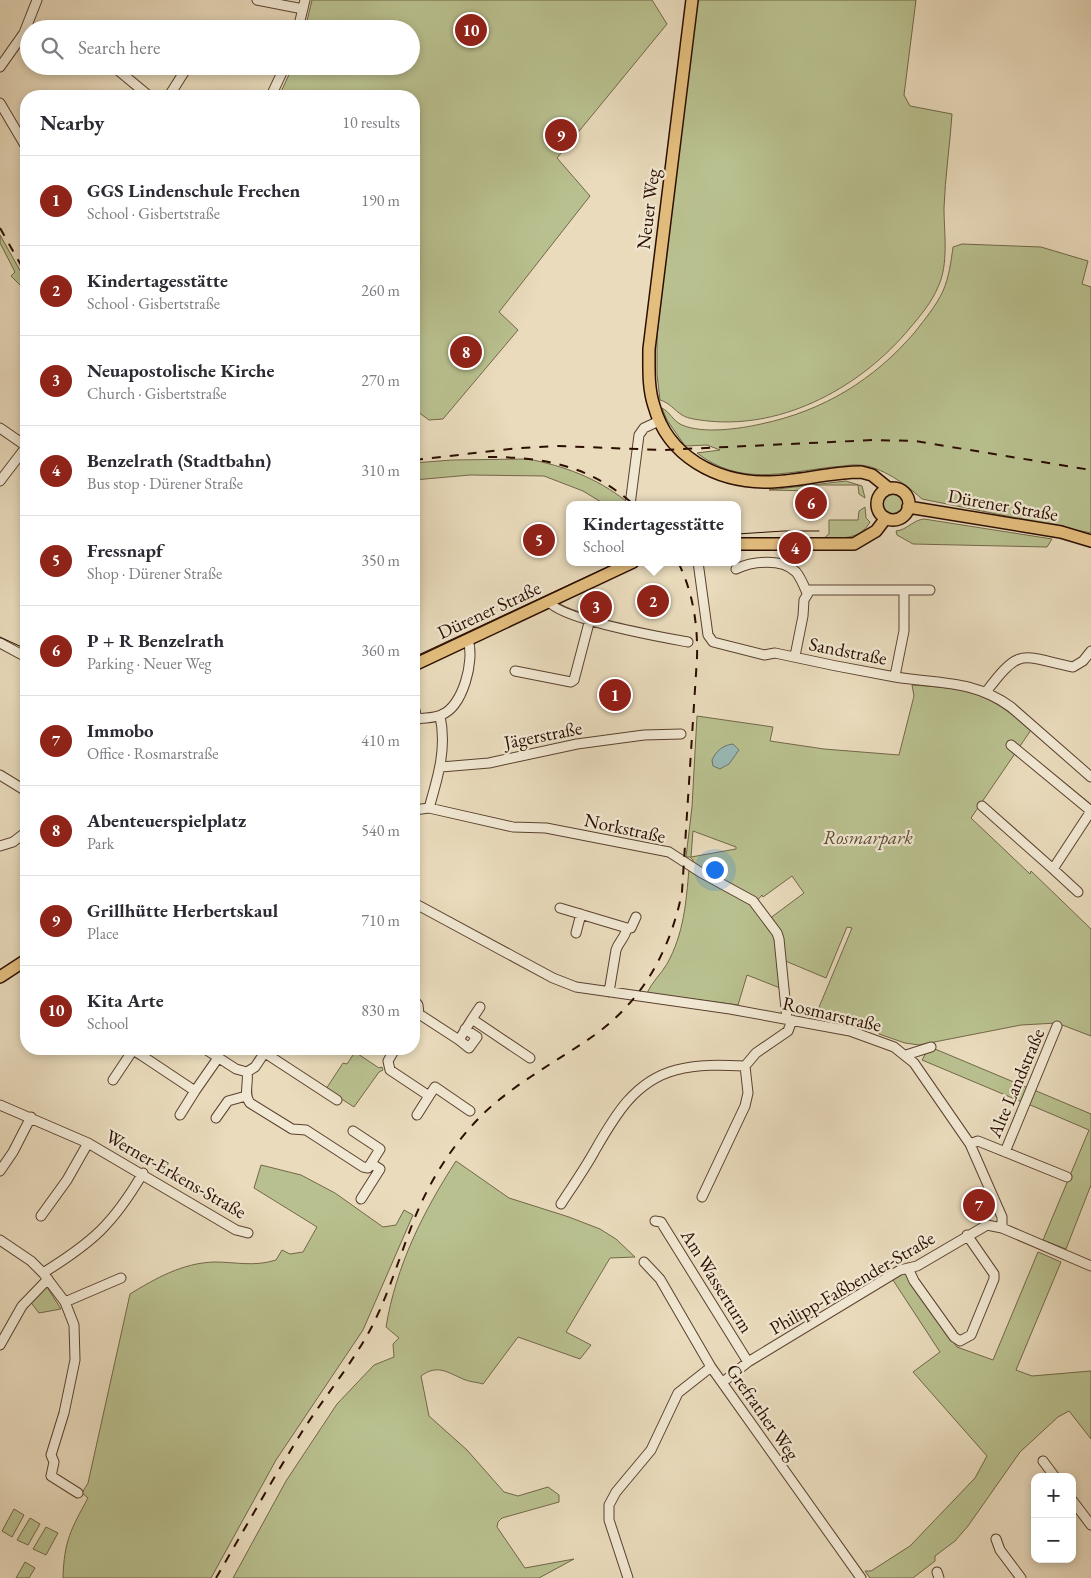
<!DOCTYPE html>
<meta charset="utf-8">
<style>
:root{--surface:#fff;--page:#f2f2f3;--text:#2b2b33;--muted:#7c7c81;--line:#e1e1e2;--accent:#8f2418}
body{margin:0;font-family:"EB Garamond",serif;background:var(--page);color:var(--text)}
.controls{position:absolute;right:15px;bottom:15px;display:grid;overflow:hidden;border-radius:10px;box-shadow:0 2px 8px #0003}
.controls button{width:45px;height:45px;display:grid;place-items:center;padding:0;border:0;border-bottom:1px solid var(--line);background:var(--surface);color:var(--text);font:25px sans-serif}
.you{position:absolute;left:714px;top:869px;width:18px;height:18px;margin:-12px;border:4px solid #fff;border-radius:50%;background:#1a73e8;box-shadow:0 0 0 8px #1a73e833}
.badge{display:grid;place-items:center;width:32px;height:32px;border-radius:50%;background:var(--accent);color:#fff;font-size:16px;font-weight:700}
.pin{position:absolute;translate:-50% -50%;border:2px solid #fff;box-shadow:0 1px 5px #0006}
.popup{position:absolute;left:566px;top:501px;width:175px;height:65px;box-sizing:border-box;display:grid;place-content:center;border-radius:10px;background:var(--surface);filter:drop-shadow(0 1px 4px #0005);font-size:16px;white-space:nowrap;color:var(--muted)}
.popup b{font-size:19px;color:var(--text)}
.popup::after{content:'';position:absolute;left:50%;top:100%;margin-left:-10px;border:10px solid transparent;border-top-color:var(--surface)}
.list{margin:0;padding:0;list-style:none}
h2{display:flex;justify-content:space-between;align-items:center;height:65px;margin:0;padding:0 20px;font-size:21px}
h2 small{font-size:16px;font-weight:400;color:var(--muted)}
.list li{display:grid;grid-template-columns:32px 1fr auto;gap:15px;align-items:center;box-sizing:border-box;height:90px;padding:0 20px;border-top:1px solid var(--line)}
.list b{display:block;font-size:19px;white-space:nowrap}
.list p{margin:0;font-size:16px;white-space:nowrap;color:var(--muted)}
.list em{font-size:16px;font-style:normal;color:var(--muted)}
.icon{flex:none;width:28px;height:28px;fill:none;stroke:currentColor;stroke-width:2;stroke-linecap:round;stroke-linejoin:round}
.map{position:relative;flex:none;width:1091px;height:1578px;overflow:hidden}
.search{position:absolute;background:var(--surface);box-shadow:0 2px 8px #0003;left:20px;top:20px;width:400px;height:55px;display:flex;align-items:center;gap:12px;box-sizing:border-box;padding:0 18px;border-radius:28px;color:var(--muted);font-size:19px}
.panel{position:absolute;background:var(--surface);box-shadow:0 2px 8px #0003;left:20px;top:90px;width:400px;height:965px;border-radius:20px}
.map>svg:first-child{display:block}
.green{fill:#b9c08f;stroke:#726748;fill-rule:evenodd}
.water{fill:#99bab7;stroke:#6d756e}
.lines{fill:none;stroke-linecap:round;stroke-linejoin:round}
.minor-casing{stroke:#5b412f;stroke-width:11}
.major-casing{stroke:#2c0e00;stroke-width:14}
.minor{stroke:#f1e8d3;stroke-width:9}
.major{stroke:#e4be7e;stroke-width:11}
.tram{stroke:#2c0e00;stroke-width:1}
.rail{stroke:#2c0e00;stroke-width:2;stroke-dasharray:9 9;stroke-linecap:butt}
.labels{text-anchor:middle;dominant-baseline:central;stroke-width:4.5;stroke-linejoin:round;paint-order:stroke}
.street-label{font-size:19px;fill:#2c0e00;stroke:#f1e8d3}
.park-label{font-size:19px;font-style:italic;fill:#5d4c32;stroke:#f1e8d3}
</style>
<div class="map">
<svg width="1091" height="1578" viewBox="0 0 1091 1578">
<rect width="100%" height="100%" fill="#e9dbbc"/>
<filter id="stains"><feTurbulence type="fractalNoise" baseFrequency=".004" numOctaves="4"/><feColorMatrix values="0 0 0 0 .2 0 0 0 0 .09 0 0 0 0 .02 0 0 0 .5 -.17"/></filter>
<radialGradient id="worn" r=".72"><stop offset=".6" stop-color="#630" stop-opacity="0"/><stop offset="1" stop-color="#630" stop-opacity=".3"/></radialGradient>
<path class="green" d="M312,0H652L667,24L557,158L590,196L499,312L518,330L443,419L429,420L414,409V96H279L293,66H411V29H305Z
M698,0H916L904,95L910,106L952,114C950,145 945,177 944,208C944,233 949,264 938,287C932,302 920,316 910,328C862,386 785,429 708,421C700,420 688,419 682,415C674,410 670,403 660,400L657,374V335L685,91Z
M0,235L26,281V291L11,276L15,272L0,243Z
M962,244L1041,247L1088,261L1082,284L1091,287V533L922,499C907,485 881,466 859,465C851,464 841,467 832,467C782,473 740,486 697,453L720,450L707,445L685,446L667,420L662,408C670,412 673,421 682,425C703,434 739,429 761,424C823,411 874,380 915,332C925,319 936,306 943,291C949,277 951,262 953,247Z
M528,459C564,466 597,478 626,501L625,505H606L583,491L544,476L470,475L414,480V463L452,460Z
M846,481L862,486L865,498L859,494L858,485H814L813,491L769,490Z
M882 504a11 11 0 1 1 22 0a11 11 0 1 1-22 0Z
M865,507L866,518L870,522C860,540 842,538 824,538L829,534V520H858L859,511Z
M924,519L1052,539L1047,547L913,544L897,535L896,531C907,530 913,520 924,519Z
M912,685C971,689 985,691 1031,730L971,818L1030,874L1031,871L1091,929V1036L1057,1023L1021,1025L919,1045L905,1043L879,1034L880,1028L817,1012L852,928L847,927L826,978L783,960L769,919L804,893L792,876L763,897L762,895L756,902L692,865L693,860L690,857H686L692,807L697,716L773,727L770,741L824,749L899,755L914,696ZM693,831L736,847V849L691,857Z
M689,869L750,902L776,936L780,988L747,975L738,1005L647,993C652,982 661,974 667,964C684,933 686,903 689,869Z
M935,1049L1028,1088L1022,1102L922,1060L927,1051Z
M355,1052L379,1068L382,1067L383,1070L379,1072L354,1107L326,1089L343,1063L347,1064Z
M1034,1090L1091,1114V1185L1066,1249L1043,1240L1089,1130L1028,1104Z
M456,1161L509,1198L569,1217L600,1229L616,1239L635,1257L610,1258L566,1332L591,1345L580,1359L518,1337L483,1384C477,1382 469,1382 463,1379C447,1372 437,1364 421,1376L429,1416L467,1450L504,1492L518,1496L548,1487L559,1495V1502L502,1518L498,1522L497,1527L525,1568L574,1559L539,1578H233L286,1481L337,1404L374,1365L394,1357L393,1344L399,1338L386,1327C396,1266 423,1212 456,1161Z
M261,1165L301,1175L335,1193L383,1227L396,1225L404,1210L413,1215L363,1330L276,1460L211,1578H63C64,1541 71,1529 88,1498L82,1493L88,1483L130,1294C156,1278 183,1263 214,1262C236,1262 254,1267 276,1260L282,1250L290,1254L303,1252L317,1227L254,1188Z
M1038,1252L1061,1262L1016,1370L1032,1376L1091,1371V1439L1069,1411L1058,1417L1020,1452L968,1526L955,1541L935,1556V1561L913,1578H870L865,1571H871L910,1546L975,1478L987,1456L913,1372L940,1352L889,1274L901,1267L957,1347L993,1360Z
M44,1287H47L61,1309L39,1313L29,1300Z
M14,1509L24,1515L12,1537L2,1531Z
M30,1518L40,1524L28,1545L17,1540Z
M46,1527L58,1533L46,1555L33,1549Z
M25,1562L35,1568L29,1578H16Z"/>
<path class="water" d="M733,744L739,750L729,764L720,769L713,766L712,760C716,751 723,745 733,744Z"/>
<g class="lines">
<g class="minor-casing">
<path id="minor" d="M257,0L303,9
M298,29L305,0
M113,66L149,96
M0,67L24,33L37,0
M169,96L186,69
M271,96L285,66
M0,103L26,147
M0,428L26,446
M0,481L26,447
M630,505L639,435L644,428L659,421
M698,562L708,635L713,642L764,655L775,653C815,662 855,670 895,677C939,684 974,680 1011,707L1091,777
M736,569C753,561 782,558 796,572C801,578 804,586 807,593
M549,601C557,619 666,638 688,642
M0,643L26,657
M795,656L803,616L804,600L810,590H930
M515,671L571,682L574,680L590,619
M895,676L904,631V590
M986,692C1021,646 1020,656 1073,667L1083,661L1091,651
M414,706L417,719
M414,720C422,717 432,719 441,715C463,707 475,660 468,640
M1011,745L1091,811
M441,767L489,763L577,744L644,735L681,734
M0,775L26,791
M982,806L1053,869L1091,811
M429,808C438,777 447,748 440,716
M414,810L429,808L513,827L546,828L669,852L700,872L753,901L777,933L779,939L787,1019
M0,846L13,842L26,832
M1053,869L1078,892
M414,903L553,978L576,987L730,1009L850,1031L894,1047L914,1063L970,1144L1002,1217V1228
M560,908L627,928H631L636,917
M576,933L581,914
M609,992L616,950C619,941 625,938 627,928
M414,1000L418,1005L419,1014L459,1040L472,1019L530,1058
M472,1019L480,1007
M459,1040L469,1048L477,1037L465,1029
M145,1049L141,1055L195,1091L218,1058
M205,1049L236,1069L247,1072L255,1067L267,1049
M395,1049L388,1061L390,1070L429,1096L435,1087L470,1111
M265,1053L337,1100
M906,1055L931,1047
M247,1072C249,1083 243,1094 250,1103L292,1129L306,1130L363,1167L368,1168L380,1149L353,1131
M113,1080L133,1050L141,1055
M0,1105L88,1143L236,1230L248,1233
M180,1115L195,1091
M417,1115L429,1096
M216,1118L228,1101L246,1096
M970,1144L978,1141L1067,1177
M1005,1152L1057,1026
M0,1171L13,1152L31,1117
M702,1197L745,1106L748,1093L745,1066
M361,1199L380,1169L372,1164
M561,1204C572,1187 584,1170 594,1152C614,1117 634,1081 676,1070C698,1064 722,1065 745,1066L756,1053L788,1031L792,1020
M41,1216L67,1180L88,1143
M655,1221L661,1222L748,1362
M0,1240L31,1261L43,1273L65,1302L74,1325L75,1360L64,1413L51,1455L54,1462L51,1476L78,1493
M644,1262L660,1279L711,1367L861,1578
M908,1268L914,1281L954,1337L960,1341L971,1335L994,1279V1274L967,1235
M43,1273C93,1242 113,1224 143,1173
M65,1302L121,1278
M0,1345L22,1306L48,1279
M723,1382L748,1362L900,1270L917,1266L987,1225L1002,1228L1091,1266
M1043,1461L1055,1477
M1072,1500L1091,1525
M996,1539L1000,1550L1021,1578
M937,1572L939,1578
M628,1578L609,1520V1505L616,1492L651,1450L678,1393L711,1367"/>
</g>
<g class="major-casing">
<path id="major" d="M692,0L649,349C649,369 648,388 654,406C668,457 717,482 766,482C797,482 829,472 861,472L872,475L888,488
M877 504a16 16 0 1 1 32 0a16 16 0 1 1-32 0Z
M908,507L1061,532L1091,541
M737,544H854L876,531L886,518
M414,665L633,562
M0,977L26,960"/>
</g>
<use href="#minor" class="minor"/>
<use href="#major" class="major"/>
<path class="tram" d="M737,534L784,531H819
M0,637L26,649
M414,657L618,562"/>
<path class="rail" d="M0,228L26,274
M488,457C545,457 591,466 634,505
M414,460L519,448L557,446L663,450L874,440L915,441L1091,470
M216,1578C244,1530 271,1482 300,1435C322,1400 349,1368 369,1332C387,1299 398,1261 412,1225C427,1185 451,1146 482,1115C516,1082 558,1061 596,1034C644,999 671,948 682,892L697,658C698,625 693,592 678,562"/>
</g>
<g class="labels">
<g class="street-label">
<text transform="translate(648 209) rotate(-83)">Neuer Weg</text>
<text transform="translate(1003 505) rotate(10)">Dürener Straße</text>
<text transform="translate(489 610) rotate(-25)">Dürener Straße</text>
<text transform="translate(848 651) rotate(11)">Sandstraße</text>
<text transform="translate(543 735) rotate(-11)">Jägerstraße</text>
<text transform="translate(625 828) rotate(12)">Norkstraße</text>
<text transform="translate(832 1014) rotate(13)">Rosmarstraße</text>
<text transform="translate(1016 1083) rotate(-67)">Alte Landstraße</text>
<text transform="translate(176 1174) rotate(30)">Werner-Erkens-Straße</text>
<text transform="translate(717 1281) rotate(58)">Am Wasserturm</text>
<text transform="translate(852 1283) rotate(-30)">Philipp-Faßbender-Straße</text>
<text transform="translate(763 1412) rotate(55)">Grefrather Weg</text>
</g>
<g class="park-label">
<text x="868" y="837">Rosmarpark</text>
</g>
</g>
<rect width="100%" height="100%" filter="url(#stains)"/>
<rect width="100%" height="100%" fill="url(#worn)"/>
</svg>
<div class="controls">
<button>+</button>
<button>−</button>
</div>
<div class="you"></div>
<div class="pin badge" style="left:615px;top:695px">1</div>
<div class="pin badge" style="left:653px;top:601px">2</div>
<div class="popup"><b>Kindertagesstätte</b>School</div>
<div class="pin badge" style="left:596px;top:607px">3</div>
<div class="pin badge" style="left:795px;top:548px">4</div>
<div class="pin badge" style="left:539px;top:540px">5</div>
<div class="pin badge" style="left:811px;top:503px">6</div>
<div class="pin badge" style="left:979px;top:1205px">7</div>
<div class="pin badge" style="left:466px;top:352px">8</div>
<div class="pin badge" style="left:561px;top:135px">9</div>
<div class="pin badge" style="left:471px;top:30px">10</div>
<div class="search"><svg class="icon" aria-label="search" viewBox="0 0 24 24"><circle cx="10" cy="10" r="6"/><path d="M15 15l6 6"/></svg>Search here</div>
<section class="panel">
<h2>Nearby<small>10 results</small></h2>
<ul class="list">
<li><span class="badge">1</span><div><b>GGS Lindenschule Frechen</b><p>School · Gisbertstraße</p></div><em>190 m</em></li>
<li><span class="badge">2</span><div><b>Kindertagesstätte</b><p>School · Gisbertstraße</p></div><em>260 m</em></li>
<li><span class="badge">3</span><div><b>Neuapostolische Kirche</b><p>Church · Gisbertstraße</p></div><em>270 m</em></li>
<li><span class="badge">4</span><div><b>Benzelrath (Stadtbahn)</b><p>Bus stop · Dürener Straße</p></div><em>310 m</em></li>
<li><span class="badge">5</span><div><b>Fressnapf</b><p>Shop · Dürener Straße</p></div><em>350 m</em></li>
<li><span class="badge">6</span><div><b>P + R Benzelrath</b><p>Parking · Neuer Weg</p></div><em>360 m</em></li>
<li><span class="badge">7</span><div><b>Immobo</b><p>Office · Rosmarstraße</p></div><em>410 m</em></li>
<li><span class="badge">8</span><div><b>Abenteuerspielplatz</b><p>Park</p></div><em>540 m</em></li>
<li><span class="badge">9</span><div><b>Grillhütte Herbertskaul</b><p>Place</p></div><em>710 m</em></li>
<li><span class="badge">10</span><div><b>Kita Arte</b><p>School</p></div><em>830 m</em></li>
</ul>
</section>
</div>
